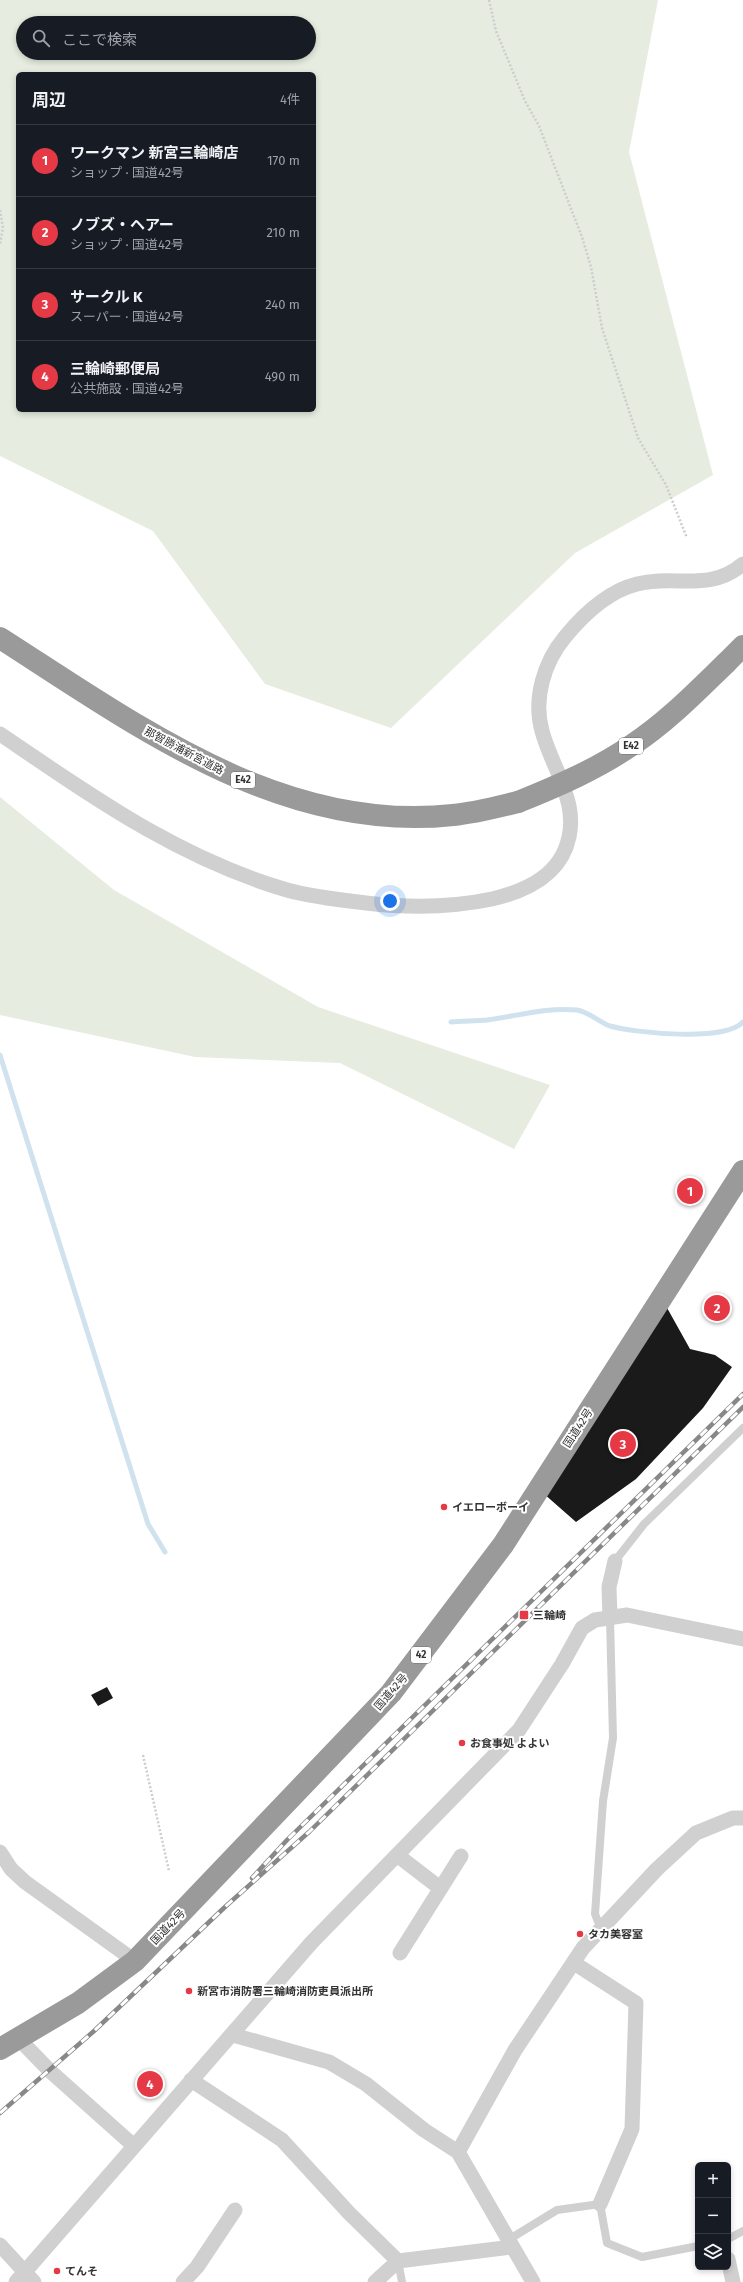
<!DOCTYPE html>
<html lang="ja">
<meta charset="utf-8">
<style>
:root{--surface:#171b24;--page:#242831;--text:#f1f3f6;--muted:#9ea1a6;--line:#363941;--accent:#e63946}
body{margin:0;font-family:"Fira Sans","Noto Sans JP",sans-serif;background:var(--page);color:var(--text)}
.controls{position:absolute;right:12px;bottom:12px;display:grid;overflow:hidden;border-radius:6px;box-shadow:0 2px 6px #0003}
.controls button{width:36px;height:36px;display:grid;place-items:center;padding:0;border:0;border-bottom:1px solid var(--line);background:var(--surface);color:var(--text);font:20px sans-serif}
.you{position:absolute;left:390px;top:901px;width:14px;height:14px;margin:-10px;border:3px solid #fff;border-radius:50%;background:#1a73e8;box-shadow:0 0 0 6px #1a73e833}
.badge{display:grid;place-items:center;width:26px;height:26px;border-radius:50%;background:var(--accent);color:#fff;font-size:13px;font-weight:700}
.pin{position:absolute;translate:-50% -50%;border:2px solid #fff;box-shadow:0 1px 4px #0006}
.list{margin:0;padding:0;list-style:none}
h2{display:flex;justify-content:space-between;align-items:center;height:52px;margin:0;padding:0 16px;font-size:17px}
h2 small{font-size:13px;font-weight:400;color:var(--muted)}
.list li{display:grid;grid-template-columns:26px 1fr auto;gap:12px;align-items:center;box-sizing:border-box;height:72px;padding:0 16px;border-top:1px solid var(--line)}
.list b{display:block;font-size:15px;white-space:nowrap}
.list p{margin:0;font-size:13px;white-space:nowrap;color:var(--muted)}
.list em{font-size:13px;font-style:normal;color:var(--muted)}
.icon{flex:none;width:22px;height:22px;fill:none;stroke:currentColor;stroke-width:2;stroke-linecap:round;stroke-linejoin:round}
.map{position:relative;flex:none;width:743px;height:2282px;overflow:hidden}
.search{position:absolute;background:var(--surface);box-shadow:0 2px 6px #0003;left:16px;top:16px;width:300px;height:44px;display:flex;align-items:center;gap:10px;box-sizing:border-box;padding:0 14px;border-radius:22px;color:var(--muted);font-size:15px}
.panel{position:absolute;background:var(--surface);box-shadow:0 2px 6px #0003;left:16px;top:72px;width:300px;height:340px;border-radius:6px}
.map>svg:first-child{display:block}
.green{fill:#e6ecdf;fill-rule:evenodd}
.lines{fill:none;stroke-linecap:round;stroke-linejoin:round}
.stream{stroke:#cfe2ee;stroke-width:5}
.building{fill:#1a1a1a}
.path{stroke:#cdcdcd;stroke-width:2.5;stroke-dasharray:2 2;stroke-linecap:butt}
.lane{stroke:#d0d0d0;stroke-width:8}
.street{stroke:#d0d0d0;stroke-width:15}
.highway{stroke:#9a9a9a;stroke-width:22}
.rail-casing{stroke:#888;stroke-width:4.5}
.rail{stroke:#fff;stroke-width:3;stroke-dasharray:9;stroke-linecap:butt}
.highway-bridge{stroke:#9a9a9a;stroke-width:22}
.poi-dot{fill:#e63946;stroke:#fff;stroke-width:1.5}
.labels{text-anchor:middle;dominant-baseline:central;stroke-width:4;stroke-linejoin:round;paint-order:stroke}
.shield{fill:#fff;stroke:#707070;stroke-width:1}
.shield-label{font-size:10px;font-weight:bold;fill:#333}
.street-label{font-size:11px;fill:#333;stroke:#fff}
.poi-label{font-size:11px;font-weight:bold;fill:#333;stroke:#fff;text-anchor:start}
</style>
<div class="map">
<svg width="743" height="2282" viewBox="0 0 743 2282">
<rect width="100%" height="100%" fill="#fff"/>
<path class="green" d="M0,0H658L629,152L713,475L575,553L391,728L265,684L153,531L0,456ZM23,23H309V53H23ZM18,74H314V410H18Z
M0,797L114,890L318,1007L550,1085L514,1149L340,1063L195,1057L0,1015Z"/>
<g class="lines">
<path class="stream" d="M451,1022C463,1021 475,1021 487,1020C518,1016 546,1007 577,1010C589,1012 599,1022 610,1026C635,1033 725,1042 743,1022
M0,1055L148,1524L165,1552"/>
</g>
<path class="building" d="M666,1306L690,1349L715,1355L732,1367L703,1408L636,1479L576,1522L543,1493Z
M107,1687L113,1698L98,1706L91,1695Z"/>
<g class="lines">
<path class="path" d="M489,0L496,31L525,101L539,126L582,237L591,267L602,328L638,438L666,485L687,538
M0,210L3,228L0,244
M143,1755L169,1871"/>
<path class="lane" d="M615,1561L644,1524L743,1428
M601,1929L595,1914L603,1801L613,1738L610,1618
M728,2239L743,2231
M508,2240L557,2210L600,2204L607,2243L642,2257L698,2246
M398,2261L402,2282"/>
<path class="street" d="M0,734C93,797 178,858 287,890C312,897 340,900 366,903C409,908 449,908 492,899C527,891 561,875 569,837C574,814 567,796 559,775C553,761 546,746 542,731C533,699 544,662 565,637C583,615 609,591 637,584C675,574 709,593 743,564
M610,1618L609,1587L615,1561
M0,1852L11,1869L25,1882L135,1961
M397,1855L440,1888
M400,1953L461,1856
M574,1963L636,2003L632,2129L600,2204
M233,2035L329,2062L366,2084L424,2130L458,2152L533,2282
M19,2039L50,2071L134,2146
M191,2080L282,2140L349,2213L398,2261L512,2247
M458,2152L515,2050L583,1948L657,1869L696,1833L733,1818H743
M0,2245L34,2282
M728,2259L733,2282
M16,2282L312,1942L519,1730L562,1664L582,1628L595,1620L627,1615L743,1639
M183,2282L197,2267L235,2210
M375,2282L398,2261"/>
<path class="highway" d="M0,638C136,725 282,834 453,815C475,813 497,807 518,802
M726,663L743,646
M0,2049L78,2003L135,1961L391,1693L503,1545L743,1171"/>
<g class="rail-casing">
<path id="rail" d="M252,1878L287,1840L743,1394
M0,2113L94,2031L226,1906L309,1832L743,1407"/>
</g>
<use href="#rail" class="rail"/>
<path class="highway-bridge" d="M518,802C558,786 597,769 632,745C667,722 696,692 726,663"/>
</g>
<g class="poi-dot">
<circle cx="444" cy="1507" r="4"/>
<rect x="519" y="1610" width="10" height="10" rx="2"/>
<circle cx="462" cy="1743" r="4"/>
<circle cx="580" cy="1934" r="4"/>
<circle cx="189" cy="1991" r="4"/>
<circle cx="57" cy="2271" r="4"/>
</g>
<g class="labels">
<g class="shield">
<rect x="619" y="738" width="24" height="16" rx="3"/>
<rect x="231" y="772" width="24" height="16" rx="3"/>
<rect x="411" y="1647" width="20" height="16" rx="3"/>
</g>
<g class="shield-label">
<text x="631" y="746">E42</text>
<text x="243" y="780">E42</text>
<text x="421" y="1655">42</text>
</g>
<g class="street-label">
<text transform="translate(184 751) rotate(28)">那智勝浦新宮道路</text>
<text transform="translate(578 1428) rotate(-57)">国道42号</text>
<text transform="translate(391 1692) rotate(-49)">国道42号</text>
<text transform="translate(168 1927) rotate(-46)">国道42号</text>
</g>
<g class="poi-label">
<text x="452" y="1507">イエローボーイ</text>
<text x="533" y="1615">三輪崎</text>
<text x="470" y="1743">お食事処 よよい</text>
<text x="588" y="1934">タカ美容室</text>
<text x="197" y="1991">新宮市消防署三輪崎消防吏員派出所</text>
<text x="65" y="2271">てんそ</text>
</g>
</g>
</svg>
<div class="controls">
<button>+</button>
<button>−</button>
<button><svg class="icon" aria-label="layers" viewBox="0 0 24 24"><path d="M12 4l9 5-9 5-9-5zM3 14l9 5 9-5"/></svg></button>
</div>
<div class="you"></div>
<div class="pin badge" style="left:690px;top:1191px">1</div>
<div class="pin badge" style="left:717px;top:1308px">2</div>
<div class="pin badge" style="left:623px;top:1444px">3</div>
<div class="pin badge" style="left:150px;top:2084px">4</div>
<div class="search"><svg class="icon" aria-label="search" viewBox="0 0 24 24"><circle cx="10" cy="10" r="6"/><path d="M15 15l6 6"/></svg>ここで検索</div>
<section class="panel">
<h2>周辺<small>4件</small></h2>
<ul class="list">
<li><span class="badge">1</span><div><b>ワークマン 新宮三輪崎店</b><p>ショップ · 国道42号</p></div><em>170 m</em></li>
<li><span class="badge">2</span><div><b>ノブズ・ヘアー</b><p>ショップ · 国道42号</p></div><em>210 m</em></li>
<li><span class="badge">3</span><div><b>サークル K</b><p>スーパー · 国道42号</p></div><em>240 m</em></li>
<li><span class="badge">4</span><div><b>三輪崎郵便局</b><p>公共施設 · 国道42号</p></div><em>490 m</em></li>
</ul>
</section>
</div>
